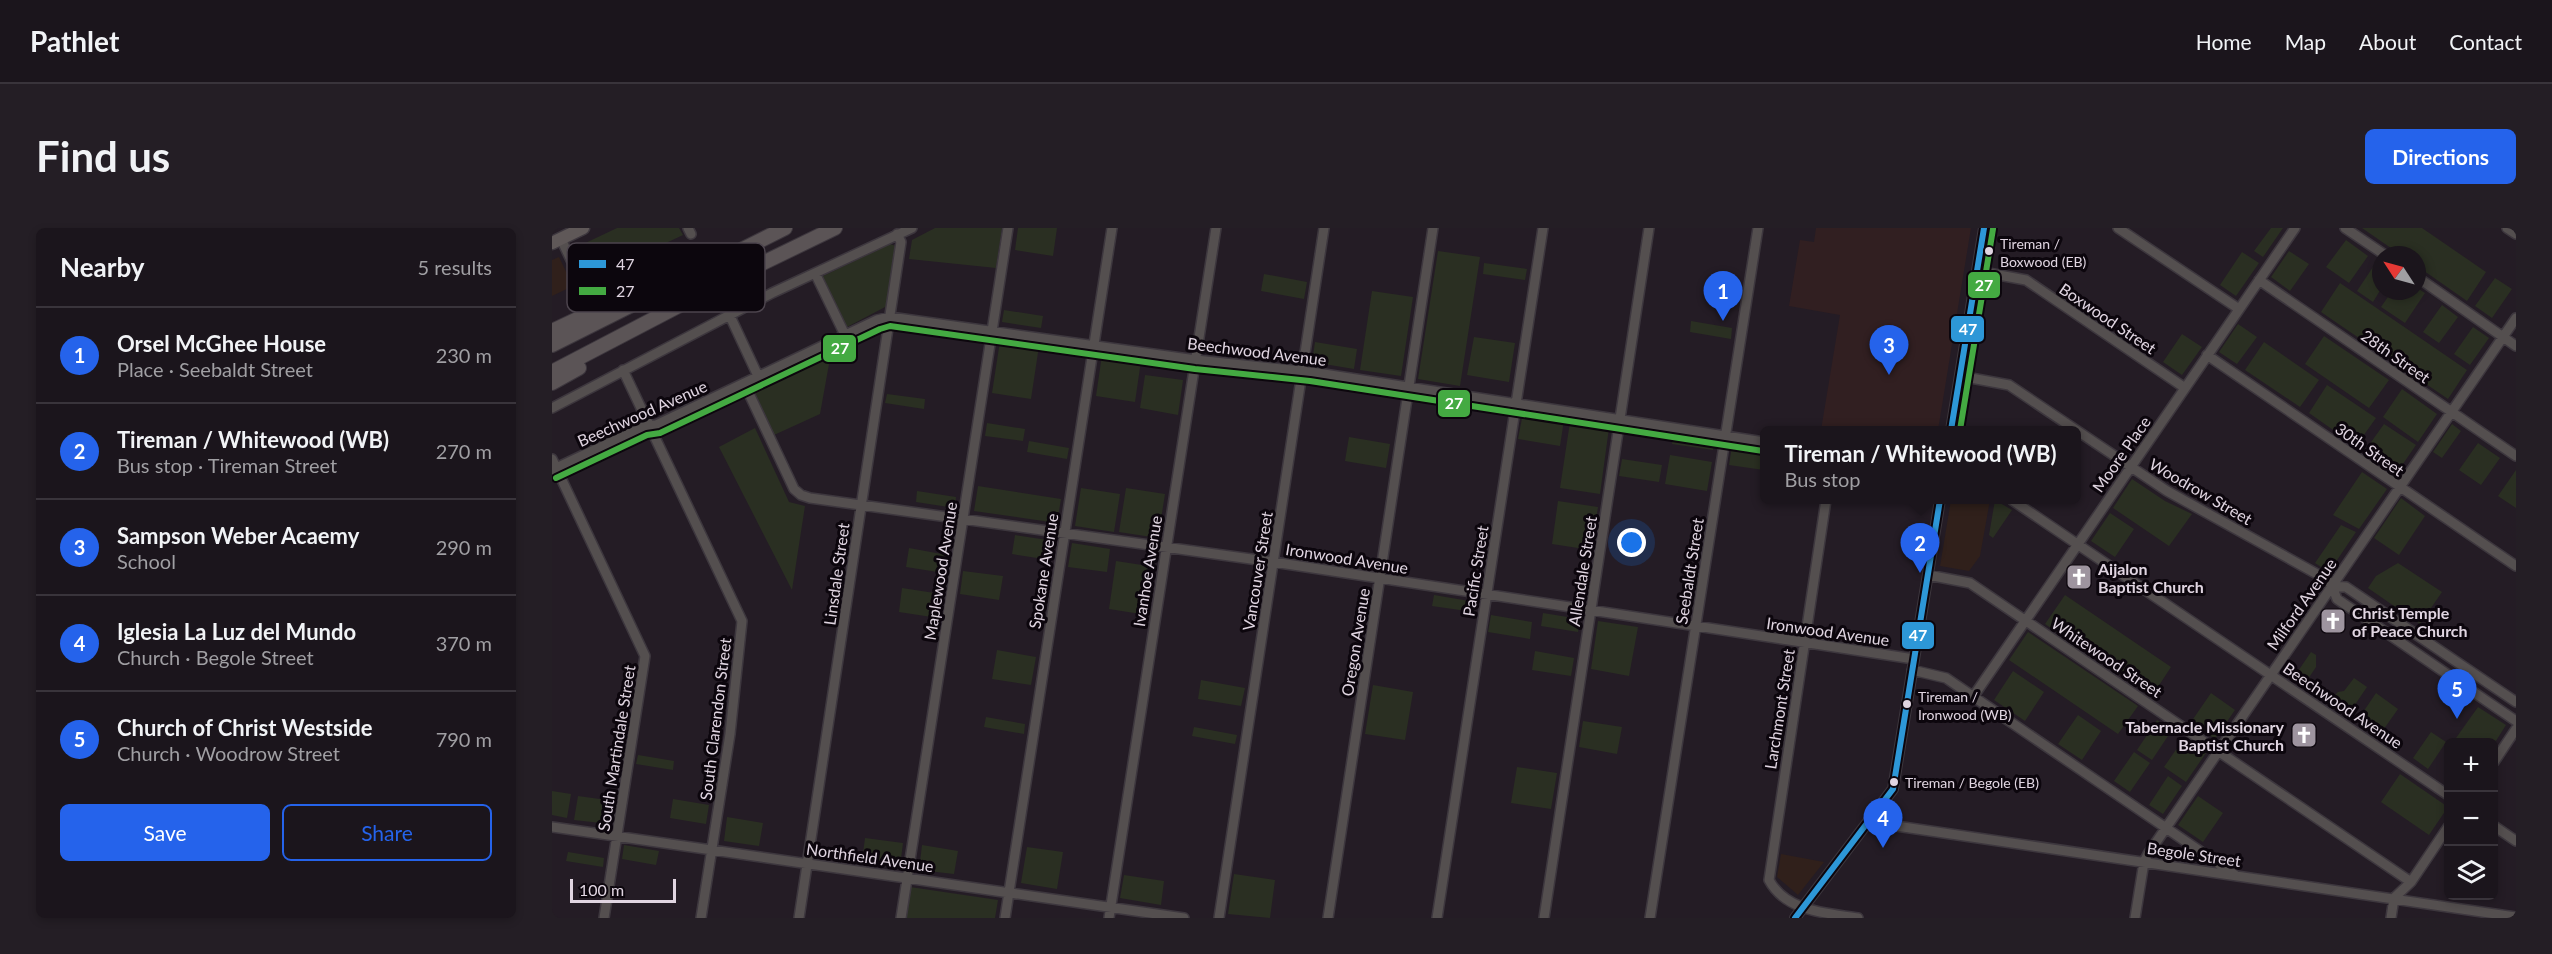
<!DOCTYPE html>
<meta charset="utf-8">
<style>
:root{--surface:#1b151c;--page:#241e25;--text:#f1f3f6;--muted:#a09fa3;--line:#39343b;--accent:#2563eb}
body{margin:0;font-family:Lato,sans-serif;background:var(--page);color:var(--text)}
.controls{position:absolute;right:18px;bottom:18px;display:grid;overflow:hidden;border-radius:9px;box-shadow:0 3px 9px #0003}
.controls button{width:54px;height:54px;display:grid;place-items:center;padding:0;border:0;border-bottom:2px solid var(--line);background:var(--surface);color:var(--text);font:30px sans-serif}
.compass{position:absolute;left:1820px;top:18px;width:54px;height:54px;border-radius:50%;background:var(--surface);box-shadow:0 3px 9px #0003;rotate:306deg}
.scale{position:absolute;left:18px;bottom:15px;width:106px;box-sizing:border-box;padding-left:6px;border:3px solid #e0d5e1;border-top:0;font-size:16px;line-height:21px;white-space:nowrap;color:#e0d5e1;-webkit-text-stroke:4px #0c060d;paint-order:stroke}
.you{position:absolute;left:1080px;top:315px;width:21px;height:21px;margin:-15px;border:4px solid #fff;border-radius:50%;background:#1a73e8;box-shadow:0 0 0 9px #1a73e833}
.badge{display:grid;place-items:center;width:39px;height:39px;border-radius:50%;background:var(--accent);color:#fff;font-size:20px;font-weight:700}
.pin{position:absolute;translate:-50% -50px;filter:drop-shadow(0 2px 3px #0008)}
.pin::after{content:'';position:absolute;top:32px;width:21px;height:18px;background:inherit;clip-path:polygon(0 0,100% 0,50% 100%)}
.popup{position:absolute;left:1208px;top:198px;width:321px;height:78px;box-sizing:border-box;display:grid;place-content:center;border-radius:9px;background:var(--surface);filter:drop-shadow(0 2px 4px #0005);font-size:20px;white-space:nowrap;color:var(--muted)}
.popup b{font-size:22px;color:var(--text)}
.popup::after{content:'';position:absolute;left:50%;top:100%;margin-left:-12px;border:12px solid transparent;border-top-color:var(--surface)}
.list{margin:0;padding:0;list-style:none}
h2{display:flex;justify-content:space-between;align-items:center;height:78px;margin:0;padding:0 24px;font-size:26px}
h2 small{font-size:20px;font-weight:400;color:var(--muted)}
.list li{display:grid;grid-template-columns:39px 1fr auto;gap:18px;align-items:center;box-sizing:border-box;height:96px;padding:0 24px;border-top:2px solid var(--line)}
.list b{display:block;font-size:22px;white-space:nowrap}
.list p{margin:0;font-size:20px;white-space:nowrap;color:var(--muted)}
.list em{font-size:20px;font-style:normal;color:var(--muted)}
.actions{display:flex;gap:12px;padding:18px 24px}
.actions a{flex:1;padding:14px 0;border:2px solid var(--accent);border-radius:9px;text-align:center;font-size:21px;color:var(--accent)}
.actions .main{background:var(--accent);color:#fff}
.icon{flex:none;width:33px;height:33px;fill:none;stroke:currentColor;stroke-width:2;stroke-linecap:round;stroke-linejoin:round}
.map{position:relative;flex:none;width:1964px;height:690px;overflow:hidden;border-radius:9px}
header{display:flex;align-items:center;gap:36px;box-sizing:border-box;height:84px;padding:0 30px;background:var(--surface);border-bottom:2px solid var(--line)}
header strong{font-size:28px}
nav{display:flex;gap:33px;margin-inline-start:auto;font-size:21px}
.intro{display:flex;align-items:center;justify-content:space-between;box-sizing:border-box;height:144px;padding:0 36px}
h1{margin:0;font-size:42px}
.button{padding:15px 27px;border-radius:9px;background:var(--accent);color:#fff;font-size:21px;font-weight:700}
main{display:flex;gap:36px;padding:0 36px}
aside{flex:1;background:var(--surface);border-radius:9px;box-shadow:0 3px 9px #0003}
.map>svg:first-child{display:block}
.commercial{fill:#30201b}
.education{fill:#311f21}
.green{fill:#2a2f22}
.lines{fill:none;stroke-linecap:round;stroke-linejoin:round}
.minor-casing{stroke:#3d373e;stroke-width:12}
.major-casing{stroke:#3d373e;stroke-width:15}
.highway-casing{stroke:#3d373e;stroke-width:16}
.minor{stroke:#544f4f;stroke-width:9}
.major{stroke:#5f5858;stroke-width:12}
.highway{stroke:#5b5456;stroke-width:14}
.bus-1-casing{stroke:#0c060d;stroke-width:10}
.bus-2-casing{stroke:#0c060d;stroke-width:10}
.bus-1{stroke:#2d97d7;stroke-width:6}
.bus-2{stroke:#44aa42;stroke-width:6}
.bus-dot{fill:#e0d5e1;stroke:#0c060d;stroke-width:2}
.labels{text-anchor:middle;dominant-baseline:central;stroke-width:6;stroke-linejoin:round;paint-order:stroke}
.bus-label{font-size:14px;fill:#e0d5e1;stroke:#0c060d;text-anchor:start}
.street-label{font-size:16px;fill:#e0d5e1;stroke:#0c060d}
.poi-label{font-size:16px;font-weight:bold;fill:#e0d5e1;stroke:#0c060d;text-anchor:start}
.key{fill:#0c060d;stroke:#4c444d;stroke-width:1.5}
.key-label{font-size:16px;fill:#e0d5e1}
.line-badge{stroke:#0c060d;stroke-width:2}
.badge-label{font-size:16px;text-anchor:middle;font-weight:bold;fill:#fff}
</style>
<header>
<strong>Pathlet</strong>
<nav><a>Home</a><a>Map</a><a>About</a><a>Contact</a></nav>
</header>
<div class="intro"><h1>Find us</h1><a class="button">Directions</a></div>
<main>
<aside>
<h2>Nearby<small>5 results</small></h2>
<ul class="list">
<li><span class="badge">1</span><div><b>Orsel McGhee House</b><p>Place · Seebaldt Street</p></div><em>230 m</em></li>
<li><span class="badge">2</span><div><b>Tireman / Whitewood (WB)</b><p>Bus stop · Tireman Street</p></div><em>270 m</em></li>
<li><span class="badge">3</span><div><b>Sampson Weber Acaemy</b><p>School</p></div><em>290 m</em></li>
<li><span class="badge">4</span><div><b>Iglesia La Luz del Mundo</b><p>Church · Begole Street</p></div><em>370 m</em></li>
<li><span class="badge">5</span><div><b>Church of Christ Westside</b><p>Church · Woodrow Street</p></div><em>790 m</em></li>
</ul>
<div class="actions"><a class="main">Save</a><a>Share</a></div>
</aside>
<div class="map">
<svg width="1964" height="690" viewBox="0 0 1964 690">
<rect width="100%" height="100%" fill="#241c25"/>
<path class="commercial" d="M7,29L21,58L0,68V32Z
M1399,272H1438L1428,328L1417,343L1388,338Z
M1229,626L1272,634L1246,667L1225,649Z"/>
<path class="education" d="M1264,0H1419L1386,202H1269L1288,87L1237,78L1248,12L1262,14Z"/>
<path class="green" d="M65,0H127L131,7L40,50L25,19Z
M383,0H450L444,40L357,31L360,12Z
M466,0H505L501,28L463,22Z
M1719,0H1731L1711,29L1702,23Z
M1810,0H1870L1934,44L1915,73L1865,38V27H1849Z
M1794,12L1816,28L1797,55L1774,39Z
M338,16L344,18L335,78L295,99L269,49Z
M886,23L928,29L908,158L866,151Z
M1737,23L1757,36L1738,63L1719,49Z
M1690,24L1707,35L1684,68L1668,57Z
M1825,33L1829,35V61L1821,74L1805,63Z
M932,35L975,41L973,52L931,46Z
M712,46L755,54L752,71L709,63Z
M1943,50L1960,61L1940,90L1923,78Z
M1788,55L1915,142L1896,171L1769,84Z
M1865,60L1873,65L1853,95L1829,79L1840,63H1865Z
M820,63L861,69L849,148L808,142Z
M1890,77L1906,89L1887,115L1871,104Z
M452,82L491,88L489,100L450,94Z
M1139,93L1180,100L1179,111L1138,104Z
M1686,96L1705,109L1685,136L1667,124Z
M1921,99L1937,110L1918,137L1902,126Z
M1630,106L1650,119L1630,147L1611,134Z
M1772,108L1837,152L1817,180L1753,136Z
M922,109L963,115L957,154L915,147Z
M448,113L487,118L479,171L440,165Z
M763,114L805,121L802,141L760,134Z
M1712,114L1767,152L1748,179L1693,142Z
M276,119L279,125L268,186L222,207L198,156Z
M550,127L589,133L583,174L544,168Z
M593,147L631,152L626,187L588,180Z
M1775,157L1824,190L1804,218L1757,185Z
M1850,161L1885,186L1866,214L1831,189Z
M335,166L373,171L372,181L333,175Z
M971,185L1012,192L1008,218L966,211Z
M1018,194L1057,200L1048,266L1008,260Z
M435,195L473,201L471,213L433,208Z
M1832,196L1864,217L1844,246L1812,224Z
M1900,196L1909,203L1890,230L1881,224Z
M203,200L237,274L253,278L240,362L167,219Z
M797,209L838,216L834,240L793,233Z
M1121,209L1162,215L1161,222L1120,216Z
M477,213L517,220L515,231L475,224Z
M1926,215L1948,230L1929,257L1907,242Z
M1180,218L1212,222V242L1177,237Z
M1118,227L1160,234L1155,263L1113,256Z
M1070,231L1110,237L1107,254L1067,248Z
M1964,242V280L1946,268Z
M1810,244L1835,261L1807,301L1781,287Z
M1580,251L1613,273L1640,286L1617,318L1561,280Z
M426,258L509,271L505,295L422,283Z
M529,260L568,266L562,304L523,298Z
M574,260L613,266L606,310L567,304Z
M365,263L404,269L403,280L364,274Z
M1849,270L1873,288L1847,327L1822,310Z
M1443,272L1460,282L1441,310L1437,307Z
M1006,273L1046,279L1039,322L1000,316Z
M1558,285L1582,301L1563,329L1539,313Z
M1789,297L1804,304L1777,344L1763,335Z
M463,307L502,313L498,332L460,326Z
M520,315L558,321L555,344L516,339Z
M357,320L395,327L392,345L354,339Z
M564,333L603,339L595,387L557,381Z
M1846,335L1890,364L1868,396L1816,360L1824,348Z
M411,343L451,348L447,372L408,366Z
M350,360L389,366L386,390L347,384Z
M882,367L923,374L922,384L880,378Z
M1513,367L1619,439L1600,468L1493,396Z
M991,385L1028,391L1026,404L989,398Z
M939,387L980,394L978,411L936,404Z
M1046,393L1086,399L1077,448L1039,441Z
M1476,404L1586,478L1566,506L1457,432Z
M445,422L484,429L479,457L440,451Z
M983,423L1022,430L1019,448L980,442Z
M1759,424L1764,427V439L1752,457L1742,449Z
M1461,443L1492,464L1473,493L1442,472Z
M1802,450L1815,459L1796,487L1784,479L1786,472L1783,467L1786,464L1792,463Z
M649,452L693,460L689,478L646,471Z
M821,457L861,464L853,512L813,506Z
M1659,465L1683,482L1663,511L1639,494Z
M1824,465L1846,481L1827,508L1805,493Z
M1926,479L1954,497L1942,516L1910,514L1904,510Z
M1526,487L1549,503L1530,532L1506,516Z
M434,489L473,496L472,506L432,499Z
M1605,492L1620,502L1600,532L1585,522Z
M1031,493L1070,499L1065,526L1027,519Z
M642,499L685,507L683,516L640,508Z
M1879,504L1894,514L1876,541L1861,530Z
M1632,510L1654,525L1634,554L1612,539Z
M1582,524L1598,535L1578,564L1562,553Z
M86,527L122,533L121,542L84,536Z
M965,539L1005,545L999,581L959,575Z
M1848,546L1896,579L1877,607L1829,574Z
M1616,548L1630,558L1611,586L1597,577Z
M0,563L19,566L15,590L0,587Z
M26,568L62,573L58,596L22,592Z
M1646,568L1671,585L1651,614L1626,597Z
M121,571L157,577L154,596L118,590Z
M175,589L211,595L207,618L172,613Z
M313,610L351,615L348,638L310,633Z
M72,617L107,623L104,637L70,631Z
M370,617L406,623L402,646L367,642Z
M475,619L511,624L505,661L469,655Z
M16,624L52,630L51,639L14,633Z
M682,646L723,652L718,690L676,686Z
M572,647L612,653L609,677L568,670Z
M358,659L446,672L443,690H353Z"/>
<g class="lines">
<g class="minor-casing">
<path id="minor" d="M136,0L139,6
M1566,0L1687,81
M1793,0L1833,27
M1955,0L1964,6
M9,11L31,57
M1425,43L1474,52L1633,160
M263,45L293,107
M1865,49L1964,118
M1707,52L1964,228
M178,88L206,148
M1655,127L1964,338
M71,142L190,393L178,506L149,690
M1408,148L1457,157L1615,263L1774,351L1780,358L1785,371L1964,493
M192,155L242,261L249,267L258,270L721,334L1362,431
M0,180L220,65L360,0
M1399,202L1432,0
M0,231L93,428L52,690
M0,242L93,198L104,197L325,92L338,89L644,132L759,144L1212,214
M1274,272L1217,652C1234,684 1275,685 1306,690
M1460,272L1896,567
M1376,347L1418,355L1859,654
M1780,358L1794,359L1964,474
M1360,442L1394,450L1683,647
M1421,469L1743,0
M1942,534L1964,501
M1317,594L1964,689
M1942,598L1964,613
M0,599L632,690
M247,690L349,14L345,6
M349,690L456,0
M453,690L560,0
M557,690L664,0
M667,690L772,0
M776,690L881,0
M885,690L991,0
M992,690L1097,0
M1098,690L1206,0
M1243,690L1341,561L1388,272
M1583,690L1592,634L1596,626L1964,90
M1839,690L1842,670L1859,654L1896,599"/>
</g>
<g class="major-casing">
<path id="major" d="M0,15L31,0"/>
</g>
<g class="highway-casing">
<path id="highway" d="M0,103L93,59L110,54
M0,117L233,0
M0,144L178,51L283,0
M0,155L27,140"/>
</g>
<use href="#minor" class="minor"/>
<use href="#major" class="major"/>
<use href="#highway" class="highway"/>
<g class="bus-1-casing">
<path id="bus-1" d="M1399,202L1432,0
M1243,690L1341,561L1388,272"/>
</g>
<g class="bus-2-casing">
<path id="bus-2" d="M1408,202L1441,1
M4,250L95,207L108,205L328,101L338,98L643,141L758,153L1211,223"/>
</g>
<use href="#bus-1" class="bus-1"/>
<use href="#bus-2" class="bus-2"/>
</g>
<defs>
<g id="church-square" transform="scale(1.35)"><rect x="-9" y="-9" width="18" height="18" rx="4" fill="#9e949f" stroke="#0c060d"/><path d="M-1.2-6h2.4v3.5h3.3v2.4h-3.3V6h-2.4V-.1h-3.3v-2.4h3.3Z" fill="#fff"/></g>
</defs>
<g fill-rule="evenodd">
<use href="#church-square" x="1527" y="349"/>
<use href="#church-square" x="1781" y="393"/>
<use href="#church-square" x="1752" y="507"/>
</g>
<g class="bus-dot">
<circle cx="1437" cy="23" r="5"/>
<circle cx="1355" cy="476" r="5"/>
<circle cx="1342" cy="554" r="5"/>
</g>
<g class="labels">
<g class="bus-label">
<text x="1448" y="15">Tireman /<tspan x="1448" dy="18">Boxwood (EB)</tspan></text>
<text x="1366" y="468">Tireman /<tspan x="1366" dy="18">Ironwood (WB)</tspan></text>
<text x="1353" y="554">Tireman / Begole (EB)</text>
</g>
<g class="street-label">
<text transform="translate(1556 90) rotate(34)">Boxwood Street</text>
<text transform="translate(705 123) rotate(7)">Beechwood Avenue</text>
<text transform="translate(1844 128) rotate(35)">28th Street</text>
<text transform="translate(90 185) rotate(-24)">Beechwood Avenue</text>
<text transform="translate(1818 221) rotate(35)">30th Street</text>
<text transform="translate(1569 226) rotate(-55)">Moore Place</text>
<text transform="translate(1649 263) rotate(30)">Woodrow Street</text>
<text transform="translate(795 330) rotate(9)">Ironwood Avenue</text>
<text transform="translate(388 343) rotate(-81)">Maplewood Avenue</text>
<text transform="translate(491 343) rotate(-81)">Spokane Avenue</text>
<text transform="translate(595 343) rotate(-81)">Ivanhoe Avenue</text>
<text transform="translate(705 343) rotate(-81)">Vancouver Street</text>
<text transform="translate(923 343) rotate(-81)">Pacific Street</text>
<text transform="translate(1030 343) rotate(-81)">Allendale Street</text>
<text transform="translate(1137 343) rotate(-81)">Seebaldt Street</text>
<text transform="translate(284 346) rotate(-82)">Linsdale Street</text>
<text transform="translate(1749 376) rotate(-55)">Milford Avenue</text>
<text transform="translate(1276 403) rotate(8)">Ironwood Avenue</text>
<text transform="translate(803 414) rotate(-81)">Oregon Avenue</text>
<text transform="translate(1555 429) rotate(34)">Whitewood Street</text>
<text transform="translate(1791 477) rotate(34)">Beechwood Avenue</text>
<text transform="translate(1227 481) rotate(-81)">Larchmont Street</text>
<text transform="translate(163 491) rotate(-83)">South Clarendon Street</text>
<text transform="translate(64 520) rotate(-81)">South Martindale Street</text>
<text transform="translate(1642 626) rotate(8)">Begole Street</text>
<text transform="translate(318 629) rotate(8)">Northfield Avenue</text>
</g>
<g class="poi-label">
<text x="1546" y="340">Aijalon<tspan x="1546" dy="18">Baptist Church</tspan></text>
<text x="1800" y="384">Christ Temple<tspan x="1800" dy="18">of Peace Church</tspan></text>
<text x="1732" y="498" text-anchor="end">Tabernacle Missionary<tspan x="1732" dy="18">Baptist Church</tspan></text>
</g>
</g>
<rect x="15" y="15" width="198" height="69" rx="9" class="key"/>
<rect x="27" y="32" width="27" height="8" fill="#2d97d7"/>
<rect x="27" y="59" width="27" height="8" fill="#44aa42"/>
<g class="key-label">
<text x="64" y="42">47</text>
<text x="64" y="69">27</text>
</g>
<g class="line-badge">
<rect x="1415" y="43" width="34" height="28" rx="6" fill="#44aa42"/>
<rect x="1398" y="87" width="35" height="28" rx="6" fill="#2d97d7"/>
<rect x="270" y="106" width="35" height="29" rx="6" fill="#44aa42"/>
<rect x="885" y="161" width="34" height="29" rx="6" fill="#44aa42"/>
<rect x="1349" y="393" width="34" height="29" rx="6" fill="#2d97d7"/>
</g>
<g class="badge-label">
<text x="1432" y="63">27</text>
<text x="1416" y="107">47</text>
<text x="288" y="126">27</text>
<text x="902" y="181">27</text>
<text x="1366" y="413">47</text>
</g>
</svg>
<div class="controls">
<button>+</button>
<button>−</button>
<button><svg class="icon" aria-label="layers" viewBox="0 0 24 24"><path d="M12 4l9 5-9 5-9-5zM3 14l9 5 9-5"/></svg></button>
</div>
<svg class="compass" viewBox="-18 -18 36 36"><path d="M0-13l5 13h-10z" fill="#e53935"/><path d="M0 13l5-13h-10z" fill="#a09fa3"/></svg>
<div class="scale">100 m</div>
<div class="you"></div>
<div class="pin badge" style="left:1171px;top:93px">1</div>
<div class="pin badge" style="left:1368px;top:345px">2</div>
<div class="popup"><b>Tireman / Whitewood (WB)</b>Bus stop</div>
<div class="pin badge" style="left:1337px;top:147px">3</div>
<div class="pin badge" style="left:1331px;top:620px">4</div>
<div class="pin badge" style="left:1905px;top:491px">5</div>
</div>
</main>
